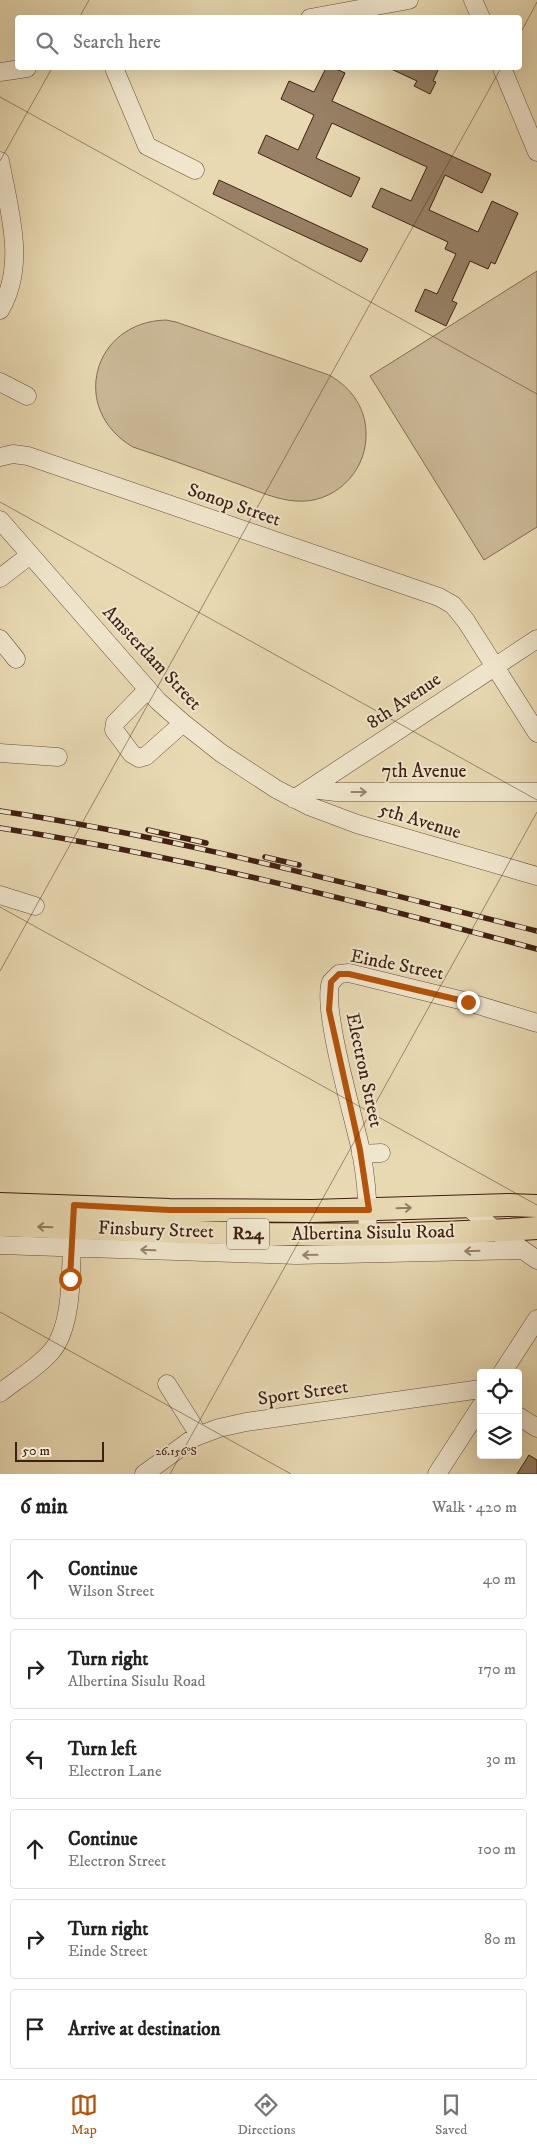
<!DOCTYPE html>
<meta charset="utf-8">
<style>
:root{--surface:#fff;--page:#f6f6f6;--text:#222;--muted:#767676;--line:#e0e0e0;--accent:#b45309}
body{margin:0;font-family:"IM FELL DW Pica",serif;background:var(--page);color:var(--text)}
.controls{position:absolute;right:15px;bottom:15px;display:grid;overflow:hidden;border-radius:5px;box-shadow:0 5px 20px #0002}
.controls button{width:45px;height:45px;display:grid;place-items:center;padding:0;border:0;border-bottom:1px solid var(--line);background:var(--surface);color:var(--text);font:25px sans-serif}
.scale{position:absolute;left:15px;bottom:12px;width:89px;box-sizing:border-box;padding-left:5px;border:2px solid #3f1f12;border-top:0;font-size:14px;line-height:18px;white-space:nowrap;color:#3f1f12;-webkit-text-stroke:4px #f0e6cd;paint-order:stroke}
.stop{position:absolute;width:15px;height:15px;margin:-11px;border:4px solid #b45309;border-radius:50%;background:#fff}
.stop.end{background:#b45309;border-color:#fff;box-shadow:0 1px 5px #0008}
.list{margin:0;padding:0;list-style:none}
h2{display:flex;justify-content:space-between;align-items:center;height:65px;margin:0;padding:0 20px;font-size:21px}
h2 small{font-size:16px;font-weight:400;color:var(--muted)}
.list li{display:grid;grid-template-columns:32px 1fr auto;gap:15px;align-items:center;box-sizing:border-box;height:80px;margin:0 10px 10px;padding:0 10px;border:1px solid var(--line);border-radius:5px}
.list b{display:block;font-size:19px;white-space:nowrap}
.list p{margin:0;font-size:16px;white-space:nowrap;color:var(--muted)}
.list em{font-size:16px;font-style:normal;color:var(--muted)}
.icon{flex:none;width:28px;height:28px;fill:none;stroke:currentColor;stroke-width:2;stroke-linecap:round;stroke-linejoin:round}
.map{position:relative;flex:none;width:537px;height:1474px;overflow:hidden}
.search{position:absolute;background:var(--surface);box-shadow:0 5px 20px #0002;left:15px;right:15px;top:15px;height:55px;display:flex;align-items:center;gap:12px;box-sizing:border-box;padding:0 18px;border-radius:5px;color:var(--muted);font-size:19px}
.sheet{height:605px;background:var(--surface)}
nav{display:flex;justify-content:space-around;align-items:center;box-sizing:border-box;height:70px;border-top:1px solid var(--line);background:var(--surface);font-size:14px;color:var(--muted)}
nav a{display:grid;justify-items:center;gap:2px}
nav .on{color:var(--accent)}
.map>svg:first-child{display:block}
.green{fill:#cbb997;stroke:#856c54}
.building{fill:#978065;stroke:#3f1f12}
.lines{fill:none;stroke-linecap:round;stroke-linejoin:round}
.minor-casing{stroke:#694e3a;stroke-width:19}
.major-casing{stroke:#3f1f12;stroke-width:24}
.minor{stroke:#f0e6cd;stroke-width:18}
.major{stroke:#e8d9b2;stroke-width:22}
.rail-casing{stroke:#3f1f12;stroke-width:5.5}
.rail{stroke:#f0e6cd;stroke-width:4;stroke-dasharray:11;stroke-linecap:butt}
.oneway{stroke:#988270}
.oneway2{stroke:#947c62}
.route{stroke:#b45309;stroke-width:6}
.ticks{fill:none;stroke:#3f1f12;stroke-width:1;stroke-opacity:0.45}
.labels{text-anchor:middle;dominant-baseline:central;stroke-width:4;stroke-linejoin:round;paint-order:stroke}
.shield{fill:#f0e6cd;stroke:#745b4a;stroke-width:1}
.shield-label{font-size:18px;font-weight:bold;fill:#3f1f12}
.street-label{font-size:19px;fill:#3f1f12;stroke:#f0e6cd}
.ticks-label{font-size:12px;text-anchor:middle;fill:#3f1f12;stroke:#f0e6cd;stroke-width:4;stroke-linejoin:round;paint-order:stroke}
</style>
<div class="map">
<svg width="537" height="1474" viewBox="0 0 537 1474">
<rect width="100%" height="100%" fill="#e8d9b2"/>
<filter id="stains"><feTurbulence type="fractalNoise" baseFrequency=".004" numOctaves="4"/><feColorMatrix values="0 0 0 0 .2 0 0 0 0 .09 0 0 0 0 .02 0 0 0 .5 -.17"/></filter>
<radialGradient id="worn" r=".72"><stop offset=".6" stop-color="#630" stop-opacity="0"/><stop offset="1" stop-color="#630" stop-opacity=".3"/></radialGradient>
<path class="green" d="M537,271V527L484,560L370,376Z
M166,320L176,322L329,375C352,388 367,409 366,437C365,474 333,504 296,501C277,500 258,491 241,485C205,472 169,459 133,447C69,410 92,322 166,320Z"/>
<path class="building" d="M326,68H334L345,73L332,101L491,174L482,193L445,175L429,210L478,232L492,201L518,213L495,264L491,262L488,269L470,261L452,301L457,303L446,326L415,311L425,289L437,294L456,254L445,249L448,242L372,207L381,188L411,201L427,167L332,123L316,158L360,178L351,197L258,153L266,135L298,150L314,115L281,99L289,81L314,92Z
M389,68H439L433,81L436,82L430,94L414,86L417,81Z
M219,180L368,249L361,262L213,194Z
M529,1455L537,1460V1474H517Z"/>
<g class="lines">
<g class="minor-casing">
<path id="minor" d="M473,0L481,18
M310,18L409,0
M114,68L147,146L195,170
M502,68L537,152
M0,72L27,68
M0,161C9,210 27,265 0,310
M0,382L27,396
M0,457L13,454L28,456L439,597L453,605L466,621L537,733
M0,520L158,701L183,723L221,753L276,789L309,806L357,824L537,876
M0,578L30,555
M0,639L16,659
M148,689L115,723L114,730L132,754L139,758L146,756L183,723
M0,753L58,757
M311,789L336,792H537
M294,799L537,639
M0,895L35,906
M361,1154L381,1153
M467,1206L496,1231L537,1260
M367,1234C369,1206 366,1178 361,1151C354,1118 321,1007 331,982L339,974L349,973L468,1002L537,1023
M0,1245L296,1255L521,1250
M502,1373L537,1319
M167,1384L199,1435
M0,1393C16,1380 37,1368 51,1352C73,1327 71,1270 72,1237
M518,1416L537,1428
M144,1474L195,1437L219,1428L246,1422L481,1389
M437,1474L481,1406"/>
</g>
<g class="major-casing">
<path id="major" d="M0,1204L169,1210L312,1211L508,1205L537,1206
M0,1225C179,1232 358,1241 537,1228"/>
</g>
<use href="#minor" class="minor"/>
<use href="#major" class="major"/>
<g class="rail-casing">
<path id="rail" d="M0,811C181,838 359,887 537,931
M0,828C181,856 360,902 537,949
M148,830L206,843
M265,857L299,865"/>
</g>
<use href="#rail" class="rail"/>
</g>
<defs><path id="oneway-shaft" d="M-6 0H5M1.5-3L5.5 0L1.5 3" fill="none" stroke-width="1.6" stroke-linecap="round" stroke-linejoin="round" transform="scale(1.25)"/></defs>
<g class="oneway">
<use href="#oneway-shaft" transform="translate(359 792)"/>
<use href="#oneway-shaft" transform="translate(148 1250) rotate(-178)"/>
<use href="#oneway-shaft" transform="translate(472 1251) rotate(178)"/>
<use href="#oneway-shaft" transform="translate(310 1255) rotate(179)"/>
</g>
<g class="oneway2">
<use href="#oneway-shaft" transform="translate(404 1208) rotate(-2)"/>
<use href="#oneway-shaft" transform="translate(45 1227) rotate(-178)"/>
</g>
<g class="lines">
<path class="route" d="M70,1279L74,1205L169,1210H369L360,1150L329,1010L331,982L339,974H349L468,1002"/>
</g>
<path class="ticks" d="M79,18L89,0M520,34L537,2M0,97L537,394M0,161L52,68M0,502L537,800M0,907L537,1205M0,971L501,68M0,1312L291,1474M170,1474L537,812"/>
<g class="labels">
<rect class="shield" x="227" y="1218.5" width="42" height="31" rx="4"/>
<g class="shield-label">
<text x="248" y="1234">R24</text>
</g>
<g class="street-label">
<text transform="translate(234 505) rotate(19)">Sonop Street</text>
<text transform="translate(152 658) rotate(47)">Amsterdam Street</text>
<text transform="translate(404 701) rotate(-34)">8th Avenue</text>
<text x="424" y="771">7th Avenue</text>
<text transform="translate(420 821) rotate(17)">5th Avenue</text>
<text transform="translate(397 965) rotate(11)">Einde Street</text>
<text transform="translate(364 1070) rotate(78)">Electron Street</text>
<text transform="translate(156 1230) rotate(2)">Finsbury Street</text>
<text transform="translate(373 1233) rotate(-1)">Albertina Sisulu Road</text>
<text transform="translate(303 1393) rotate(-8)">Sport Street</text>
</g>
</g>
<g class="ticks-label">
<text x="176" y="1455">26.156°S</text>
</g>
<rect width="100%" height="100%" filter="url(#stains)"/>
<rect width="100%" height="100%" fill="url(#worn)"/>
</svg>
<div class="controls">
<button><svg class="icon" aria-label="locate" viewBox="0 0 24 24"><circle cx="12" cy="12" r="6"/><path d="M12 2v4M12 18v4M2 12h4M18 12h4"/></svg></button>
<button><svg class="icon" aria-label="layers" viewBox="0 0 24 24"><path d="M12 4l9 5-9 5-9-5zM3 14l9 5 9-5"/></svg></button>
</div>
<div class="scale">50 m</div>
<div class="stop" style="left:70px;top:1279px"></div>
<div class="stop end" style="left:468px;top:1002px"></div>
<div class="search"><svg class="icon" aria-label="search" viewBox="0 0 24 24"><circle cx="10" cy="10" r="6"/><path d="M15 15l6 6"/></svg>Search here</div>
</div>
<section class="sheet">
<h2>6 min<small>Walk · 420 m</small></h2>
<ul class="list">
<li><svg class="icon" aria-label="ahead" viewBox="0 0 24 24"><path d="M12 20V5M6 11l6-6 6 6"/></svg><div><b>Continue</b><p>Wilson Street</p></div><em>40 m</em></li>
<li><svg class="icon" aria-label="right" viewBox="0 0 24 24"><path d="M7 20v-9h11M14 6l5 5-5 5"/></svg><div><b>Turn right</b><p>Albertina Sisulu Road</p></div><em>170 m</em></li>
<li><svg class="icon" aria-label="left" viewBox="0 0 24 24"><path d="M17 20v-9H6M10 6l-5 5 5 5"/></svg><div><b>Turn left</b><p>Electron Lane</p></div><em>30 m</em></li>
<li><svg class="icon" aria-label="ahead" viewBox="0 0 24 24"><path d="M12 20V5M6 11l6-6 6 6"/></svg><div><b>Continue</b><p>Electron Street</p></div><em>100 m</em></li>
<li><svg class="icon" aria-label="right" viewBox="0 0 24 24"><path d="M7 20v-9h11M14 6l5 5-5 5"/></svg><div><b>Turn right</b><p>Einde Street</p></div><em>80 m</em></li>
<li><svg class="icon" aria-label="arrive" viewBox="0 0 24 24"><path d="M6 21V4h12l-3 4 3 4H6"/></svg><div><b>Arrive at destination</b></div></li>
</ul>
</section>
<nav>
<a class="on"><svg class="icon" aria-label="map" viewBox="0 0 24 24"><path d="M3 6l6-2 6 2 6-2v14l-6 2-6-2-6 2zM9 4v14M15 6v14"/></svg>Map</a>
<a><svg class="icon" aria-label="directions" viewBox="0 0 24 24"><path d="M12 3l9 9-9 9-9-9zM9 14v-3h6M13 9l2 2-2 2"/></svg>Directions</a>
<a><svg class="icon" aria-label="saved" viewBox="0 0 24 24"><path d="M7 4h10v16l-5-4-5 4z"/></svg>Saved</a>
</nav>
